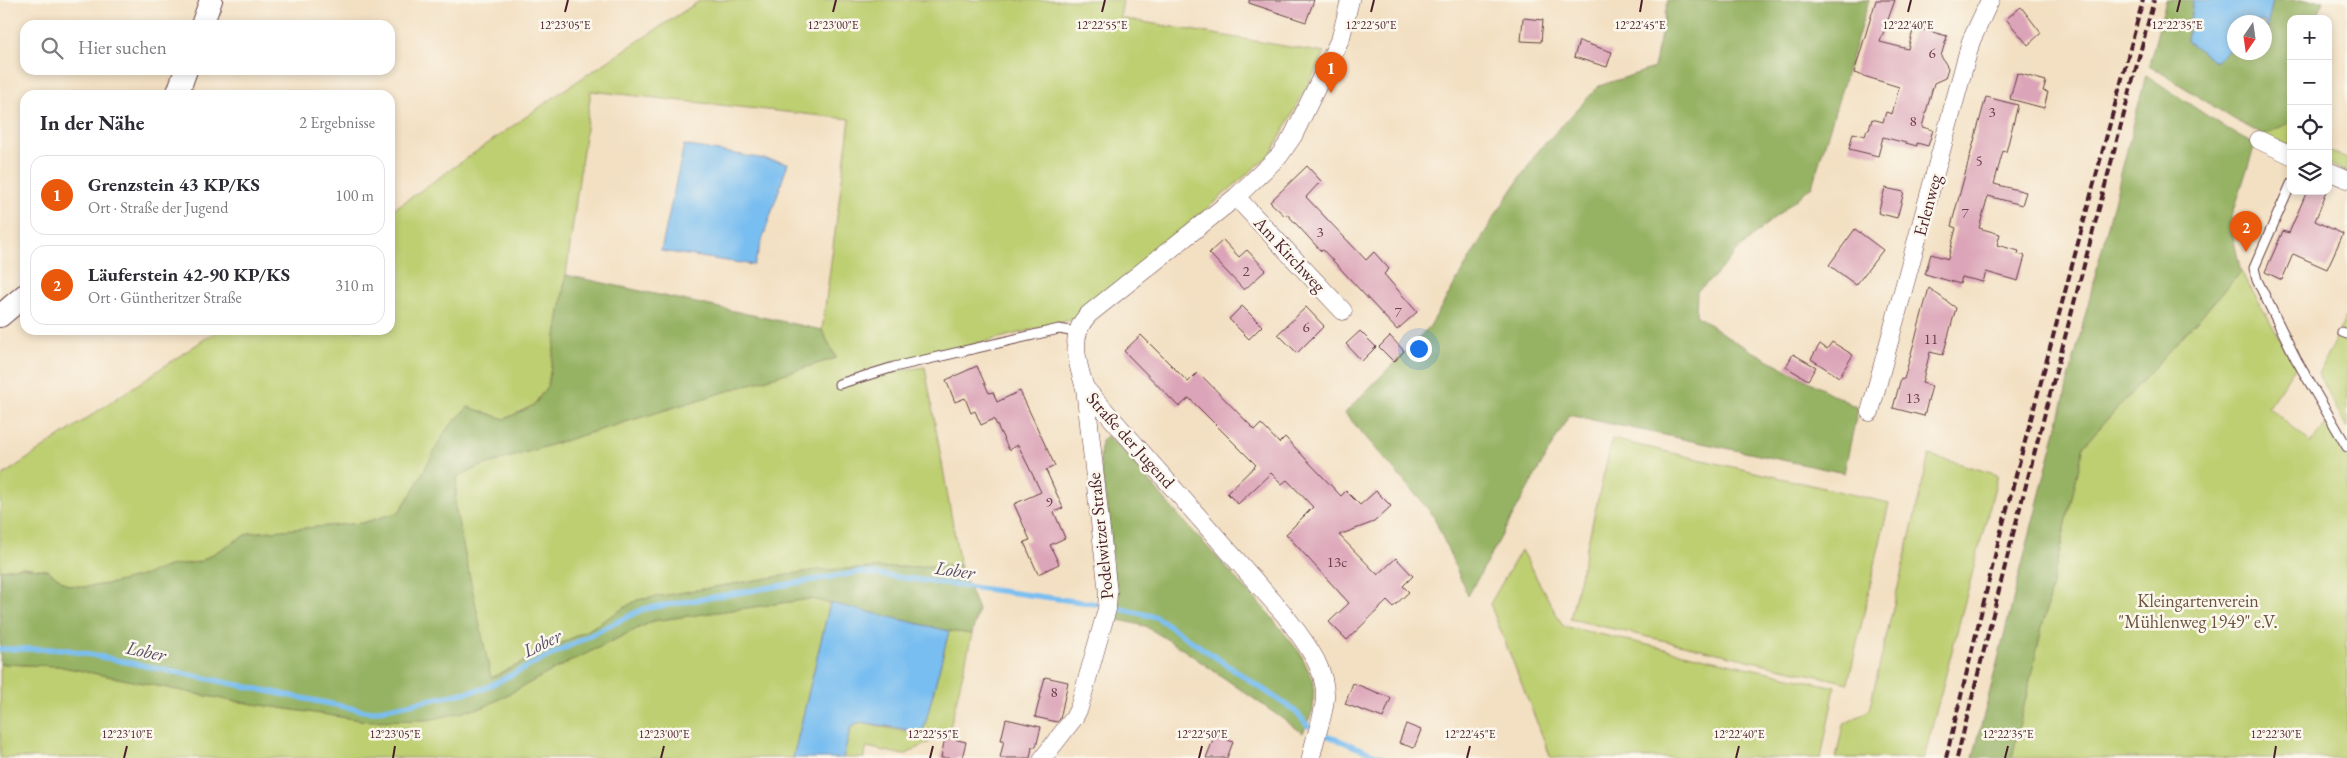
<!DOCTYPE html>
<html lang="de">
<meta charset="utf-8">
<style>
:root{--surface:#fff;--page:#f2f2f3;--text:#2b2b33;--muted:#7c7c81;--line:#e1e1e2;--accent:#ea580c}
body{margin:0;font-family:"EB Garamond",serif;background:var(--page);color:var(--text)}
.controls{position:absolute;right:15px;top:15px;display:grid;overflow:hidden;border-radius:10px;box-shadow:0 2px 8px #0003}
.controls button{width:45px;height:45px;display:grid;place-items:center;padding:0;border:0;border-bottom:1px solid var(--line);background:var(--surface);color:var(--text);font:25px sans-serif}
.compass{position:absolute;left:2227px;top:15px;width:45px;height:45px;border-radius:50%;background:var(--surface);box-shadow:0 2px 8px #0003;rotate:193deg}
.you{position:absolute;left:1418px;top:348px;width:18px;height:18px;margin:-12px;border:4px solid #fff;border-radius:50%;background:#1a73e8;box-shadow:0 0 0 8px #1a73e833}
.badge{display:grid;place-items:center;width:32px;height:32px;border-radius:50%;background:var(--accent);color:#fff;font-size:16px;font-weight:700}
.pin{position:absolute;translate:-50% -41px;filter:drop-shadow(0 1px 2px #0008)}
.pin::after{content:'';position:absolute;top:26px;width:18px;height:15px;background:inherit;clip-path:polygon(0 0,100% 0,50% 100%)}
.list{margin:0;padding:0;list-style:none}
h2{display:flex;justify-content:space-between;align-items:center;height:65px;margin:0;padding:0 20px;font-size:21px}
h2 small{font-size:16px;font-weight:400;color:var(--muted)}
.list li{display:grid;grid-template-columns:32px 1fr auto;gap:15px;align-items:center;box-sizing:border-box;height:80px;margin:0 10px 10px;padding:0 10px;border:1px solid var(--line);border-radius:15px}
.list b{display:block;font-size:19px;white-space:nowrap}
.list p{margin:0;font-size:16px;white-space:nowrap;color:var(--muted)}
.list em{font-size:16px;font-style:normal;color:var(--muted)}
.icon{flex:none;width:28px;height:28px;fill:none;stroke:currentColor;stroke-width:2;stroke-linecap:round;stroke-linejoin:round}
.map{position:relative;flex:none;width:2347px;height:758px;overflow:hidden}
.search{position:absolute;background:var(--surface);box-shadow:0 2px 8px #0003;left:20px;top:20px;width:375px;height:55px;display:flex;align-items:center;gap:12px;box-sizing:border-box;padding:0 18px;border-radius:15px;color:var(--muted);font-size:19px}
.panel{position:absolute;background:var(--surface);box-shadow:0 2px 8px #0003;left:20px;top:90px;width:375px;height:245px;border-radius:15px}
.map>svg:first-child{display:block}
.green{fill:#becf72;stroke:#84774e}
.forest{fill:#96b264;stroke:#706848}
.water{fill:#79bef0;stroke:#626e8e}
.lines{fill:none;stroke-linecap:round;stroke-linejoin:round}
.stream{stroke:#79bef0;stroke-width:5.5}
.building{fill:#dca4b8}
.service-casing{stroke:#633c42;stroke-width:11}
.minor-casing{stroke:#633c42;stroke-width:19}
.tertiary-casing{stroke:#633c42;stroke-width:24}
.service{stroke:#fff;stroke-width:9}
.minor{stroke:#fff;stroke-width:18}
.tertiary{stroke:#fff;stroke-width:22}
.rail{stroke:#4a1f2b;stroke-width:4;stroke-dasharray:8 4;stroke-linecap:butt}
.ticks{fill:none;stroke:#4a1f2b;stroke-width:2}
.labels{text-anchor:middle;dominant-baseline:central;stroke-width:5;stroke-linejoin:round;paint-order:stroke}
.number-label{font-size:15px;fill:#6e404e}
.street-label{font-size:18px;fill:#4a1f2b;stroke:#fbf7ec}
.park-label{font-size:18px;fill:#6d5440;stroke:#fbf7ec}
.water-label{font-size:19px;font-style:italic;fill:#584f66;stroke:#fbf7ec}
.ticks-label{font-size:12px;text-anchor:middle;fill:#4a1f2b;stroke:#fbf7ec;stroke-width:5;stroke-linejoin:round;paint-order:stroke}
</style>
<div class="map">
<svg width="2347" height="758" viewBox="0 0 2347 758">
<rect width="100%" height="100%" fill="#fbf7ec"/>
<filter id="ink" filterUnits="userSpaceOnUse"><feTurbulence type="fractalNoise" baseFrequency=".02" numOctaves="2"/><feDisplacementMap in="SourceGraphic" scale="10" xChannelSelector="R" yChannelSelector="G"/><feConvolveMatrix kernelMatrix="1 2 1 2 8 2 1 2 1" color-interpolation-filters="sRGB"/></filter>
<filter id="wash" filterUnits="userSpaceOnUse"><feTurbulence type="fractalNoise" baseFrequency=".0096" numOctaves="4" result="noise"/><feDisplacementMap in="SourceGraphic" scale="20" xChannelSelector="R" yChannelSelector="G"/><feGaussianBlur stdDeviation="1.12" result="paint"/><feColorMatrix in="noise" values="0 0 0 0 0 0 0 0 0 0 0 0 0 0 0 0 0 1.4 0 .05"/><feComposite in="paint" operator="in"/></filter>
<g filter="url(#wash)">
<rect width="100%" height="100%" fill="#f3e0c3"/>
<path class="green" d="M701,0H1123L1120,18L1325,53L1271,154L1078,318L851,376L925,367L960,565L817,570L637,600L590,629L491,678L455,507L457,478L478,467L836,358L822,330L850,119L591,91L566,275L548,385L534,405L505,419L468,407L399,512L362,523L249,533L199,562L169,566L145,575L114,583L85,587L68,585L47,570L22,567L0,570V477L218,330H390V212L567,88Z
M2291,122V148L2263,135Z
M2328,150L2347,158V172L2328,164Z
M2241,272L2296,366L2268,407L2311,443L2329,420L2347,455V758H2012L2084,445Z
M2347,315V428L2318,374Z
M1612,439L1889,503L1848,683L1570,619Z
M1929,455L1998,475L1924,758H1836L1843,725L1869,710Z
M1521,550L1563,626L1835,687L1821,758H1551L1490,604Z
M810,599L830,603L793,758H0V664L58,666L227,700L368,721L484,707L565,664L653,621Z
M949,631L972,634L949,732L904,755L867,747L864,758H843L851,727L861,722L913,733L920,732L924,728Z"/>
<path class="forest" d="M1668,0H1869L1812,186L1762,228L1738,250L1713,278L1697,291L1696,315L1732,340L1858,408L1844,473L1569,415L1468,596L1433,515L1345,413L1430,326L1496,214L1538,151L1599,86L1654,68Z
M2166,0H2193L2187,41L2216,62L2234,45V52H2264L2265,36L2273,0H2323L2317,19H2291V122L2263,135L2232,118L2149,65Z
M2146,75L2227,129L2255,144L2230,223L2241,272L2084,445L2012,758H1973Z
M566,275L822,330L836,358L478,467L457,478L455,507L491,678L590,629L637,600L817,570L960,565L978,610L972,634L949,631L810,599L653,621L565,664L484,707L429,720L368,721L227,700L58,666L0,664V570L22,567L47,570L68,585L85,587L114,583L145,575L169,566L199,562L249,533L362,523L399,512L412,492L446,430L468,407L505,419L534,405L548,385Z
M1107,436L1129,456L1169,505L1268,613L1300,653L1314,682L1313,710L1303,733L1181,648L1145,626L1115,619L1111,536L1100,463L1101,441Z"/>
<path class="water" d="M2193,0H2273L2265,36L2264,22H2234V45L2216,62L2187,41Z
M684,145L788,163L754,265L661,251Z
M830,603L949,631L924,728L920,732L861,722L851,727L843,758H793Z"/>
<g class="lines">
<path class="stream" d="M1116,608L1156,617L1295,711L1308,726
M0,649H63L370,712L483,689L643,609L860,572L1096,604
M1326,735L1383,758"/>
</g>
<g id="blocks">
<path class="building" d="M1249,0H1314L1306,22L1249,3Z
M1876,0H1895L1880,42L1908,49L1914,27L1947,36L1941,56L1948,68L1945,78L1934,83L1922,127L1933,130L1928,146L1917,143V146L1883,137L1878,156L1849,149L1853,133L1865,136L1867,130H1869L1872,119L1883,122L1886,112L1892,114L1899,87L1854,73Z
M2021,7L2041,33L2028,45L2006,19Z
M1523,18L1543,20L1541,42L1521,41Z
M1579,41L1612,52L1607,67L1574,57Z
M2017,73L2046,81L2043,91L2048,92L2044,108L2010,99Z
M1986,97L2018,105L2006,152L2003,151L1994,184L2026,192L2022,205L1988,196L1979,228L2000,234L1997,245L2019,251L2018,254L2025,256L2018,281L1986,272L1983,282L1962,277L1960,284L1925,274L1931,254L1948,259L1956,228L1951,226Z
M1307,166L1321,181L1306,197L1366,260L1374,252L1389,269L1384,274L1417,312L1397,330L1323,250L1321,251L1287,214L1285,216L1270,202Z
M1885,188L1904,192L1897,218L1878,213Z
M2307,191H2327L2315,221L2343,234L2327,269L2293,254L2282,280L2265,272L2283,231L2289,233Z
M1855,229L1883,250L1856,285L1829,265Z
M1223,240L1239,257L1247,250L1266,270L1244,290L1209,253Z
M1929,288L1956,308L1943,355L1930,352L1922,383L1932,386L1924,416L1893,408L1901,378L1904,379Z
M1242,306L1262,326L1249,339L1229,319Z
M1306,307L1324,326L1297,353L1278,334Z
M1360,331L1376,347L1362,361L1346,344Z
M1141,335L1188,382L1198,372L1255,430L1261,424L1279,443L1285,437L1341,496L1346,491L1360,505L1376,491L1391,506L1374,522L1339,535L1378,575L1396,558L1413,576L1403,586L1409,592L1393,607L1387,601L1347,640L1329,622L1349,603L1286,534L1313,507L1287,480L1282,484L1271,473L1238,504L1227,493L1256,465L1189,398L1179,407L1124,351Z
M1390,336L1404,351L1394,362L1379,347Z
M1832,342L1853,355L1839,377L1811,359L1820,344L1827,349Z
M1793,354L1816,367L1808,380L1786,367Z
M977,366L989,393L993,392L997,402L1020,391L1055,466L1046,470L1063,508L1054,512L1065,538L1050,545L1059,564L1038,574L1024,542L1030,540L1014,504L1041,492L1018,445L1009,450L994,419L981,425L975,411L971,413L965,398L955,402L946,380Z
M1045,677L1068,682L1060,719L1057,722L1035,717Z
M1353,683L1391,698L1383,718L1345,704Z
M1006,719L1041,727L1036,747H1032L1030,758H1000L1004,740H1001Z
M1406,724L1421,730L1414,748L1399,743Z
M1215,735L1233,742L1227,758H1206Z
M945,737L966,742L962,758H941Z"/>
</g>
</g>
<g filter="url(#ink)">
<use href="#blocks" fill-opacity="0" stroke="#633c42" stroke-width="1"/>
<g class="lines">
<g class="service-casing">
<path id="service" d="M2291,184L2254,268L2257,280L2296,359L2347,447
M2342,332L2347,334
M839,384L894,367L1059,329L1076,332"/>
</g>
<g class="minor-casing">
<path id="minor" d="M2259,140L2291,155
M2328,171L2347,179
M1236,197L1343,311
M1870,412L1971,41L1990,0
M1043,758L1074,718L1079,708L1107,609L1108,593L1085,388
M1311,758C1314,740 1321,724 1324,706C1331,671 1303,640 1284,614L1085,388C1077,363 1068,334 1089,314L1236,197L1280,155L1293,136L1341,37L1350,0"/>
</g>
<g class="tertiary-casing">
<path id="tertiary" d="M202,25L211,0
M177,95L186,70
M0,316L25,295"/>
</g>
<use href="#service" class="service"/>
<use href="#minor" class="minor"/>
<use href="#tertiary" class="tertiary"/>
<path class="rail" d="M1946,758L2000,535L2143,0
M1957,758L2012,538L2154,0"/>
</g>
</g>
<path class="ticks" d="M565,12L568,0M833,12L836,0M1102,12L1105,0M1371,12L1374,0M1640,12L1642,0M1908,12L1911,0M2177,12L2180,0M124,758L127,746M393,758L395,746M661,758L664,746M930,758L933,746M1199,758L1202,746M1467,758L1470,746M1736,758L1739,746M2005,758L2008,746M2274,758L2276,746"/>
<g class="labels">
<g class="number-label">
<text x="1932" y="52">6</text>
<text x="1992" y="111">3</text>
<text x="1913" y="120">8</text>
<text x="1979" y="160">5</text>
<text x="1965" y="212">7</text>
<text x="1320" y="231">3</text>
<text x="1246" y="270">2</text>
<text x="1398" y="311">7</text>
<text x="1306" y="326">6</text>
<text x="1931" y="338">11</text>
<text x="1913" y="397">13</text>
<text x="1049" y="501">9</text>
<text x="1337" y="561">13c</text>
<text x="1054" y="691">8</text>
</g>
<g class="street-label">
<text transform="translate(1927 205) rotate(-75)">Erlenweg</text>
<text transform="translate(1290 254) rotate(47)">Am Kirchweg</text>
<text transform="translate(1131 440) rotate(48)">Straße der Jugend</text>
<text transform="translate(1100 536) rotate(-96)">Podelwitzer Straße</text>
</g>
<g class="park-label">
<text x="2198" y="600">Kleingartenverein<tspan x="2198" dy="21">"Mühlenweg 1949" e.V.</tspan></text>
</g>
<g class="water-label">
<text transform="translate(955 570) rotate(8)">Lober</text>
<text transform="translate(542 643) rotate(-26)">Lober</text>
<text transform="translate(146 651) rotate(12)">Lober</text>
</g>
</g>
<g class="ticks-label">
<text x="565" y="29">12°23'05"E</text>
<text x="833" y="29">12°23'00"E</text>
<text x="1102" y="29">12°22'55"E</text>
<text x="1371" y="29">12°22'50"E</text>
<text x="1640" y="29">12°22'45"E</text>
<text x="1908" y="29">12°22'40"E</text>
<text x="2177" y="29">12°22'35"E</text>
<text x="127" y="738">12°23'10"E</text>
<text x="395" y="738">12°23'05"E</text>
<text x="664" y="738">12°23'00"E</text>
<text x="933" y="738">12°22'55"E</text>
<text x="1202" y="738">12°22'50"E</text>
<text x="1470" y="738">12°22'45"E</text>
<text x="1739" y="738">12°22'40"E</text>
<text x="2008" y="738">12°22'35"E</text>
<text x="2276" y="738">12°22'30"E</text>
</g>
</svg>
<div class="controls">
<button>+</button>
<button>−</button>
<button><svg class="icon" aria-label="locate" viewBox="0 0 24 24"><circle cx="12" cy="12" r="6"/><path d="M12 2v4M12 18v4M2 12h4M18 12h4"/></svg></button>
<button><svg class="icon" aria-label="layers" viewBox="0 0 24 24"><path d="M12 4l9 5-9 5-9-5zM3 14l9 5 9-5"/></svg></button>
</div>
<svg class="compass" viewBox="-18 -18 36 36"><path d="M0-13l5 13h-10z" fill="#e53935"/><path d="M0 13l5-13h-10z" fill="#7c7c81"/></svg>
<div class="you"></div>
<div class="pin badge" style="left:1331px;top:93px">1</div>
<div class="pin badge" style="left:2246px;top:252px">2</div>
<div class="search"><svg class="icon" aria-label="search" viewBox="0 0 24 24"><circle cx="10" cy="10" r="6"/><path d="M15 15l6 6"/></svg>Hier suchen</div>
<section class="panel">
<h2>In der Nähe<small>2 Ergebnisse</small></h2>
<ul class="list">
<li><span class="badge">1</span><div><b>Grenzstein 43 KP/KS</b><p>Ort · Straße der Jugend</p></div><em>100 m</em></li>
<li><span class="badge">2</span><div><b>Läuferstein 42-90 KP/KS</b><p>Ort · Güntheritzer Straße</p></div><em>310 m</em></li>
</ul>
</section>
</div>
